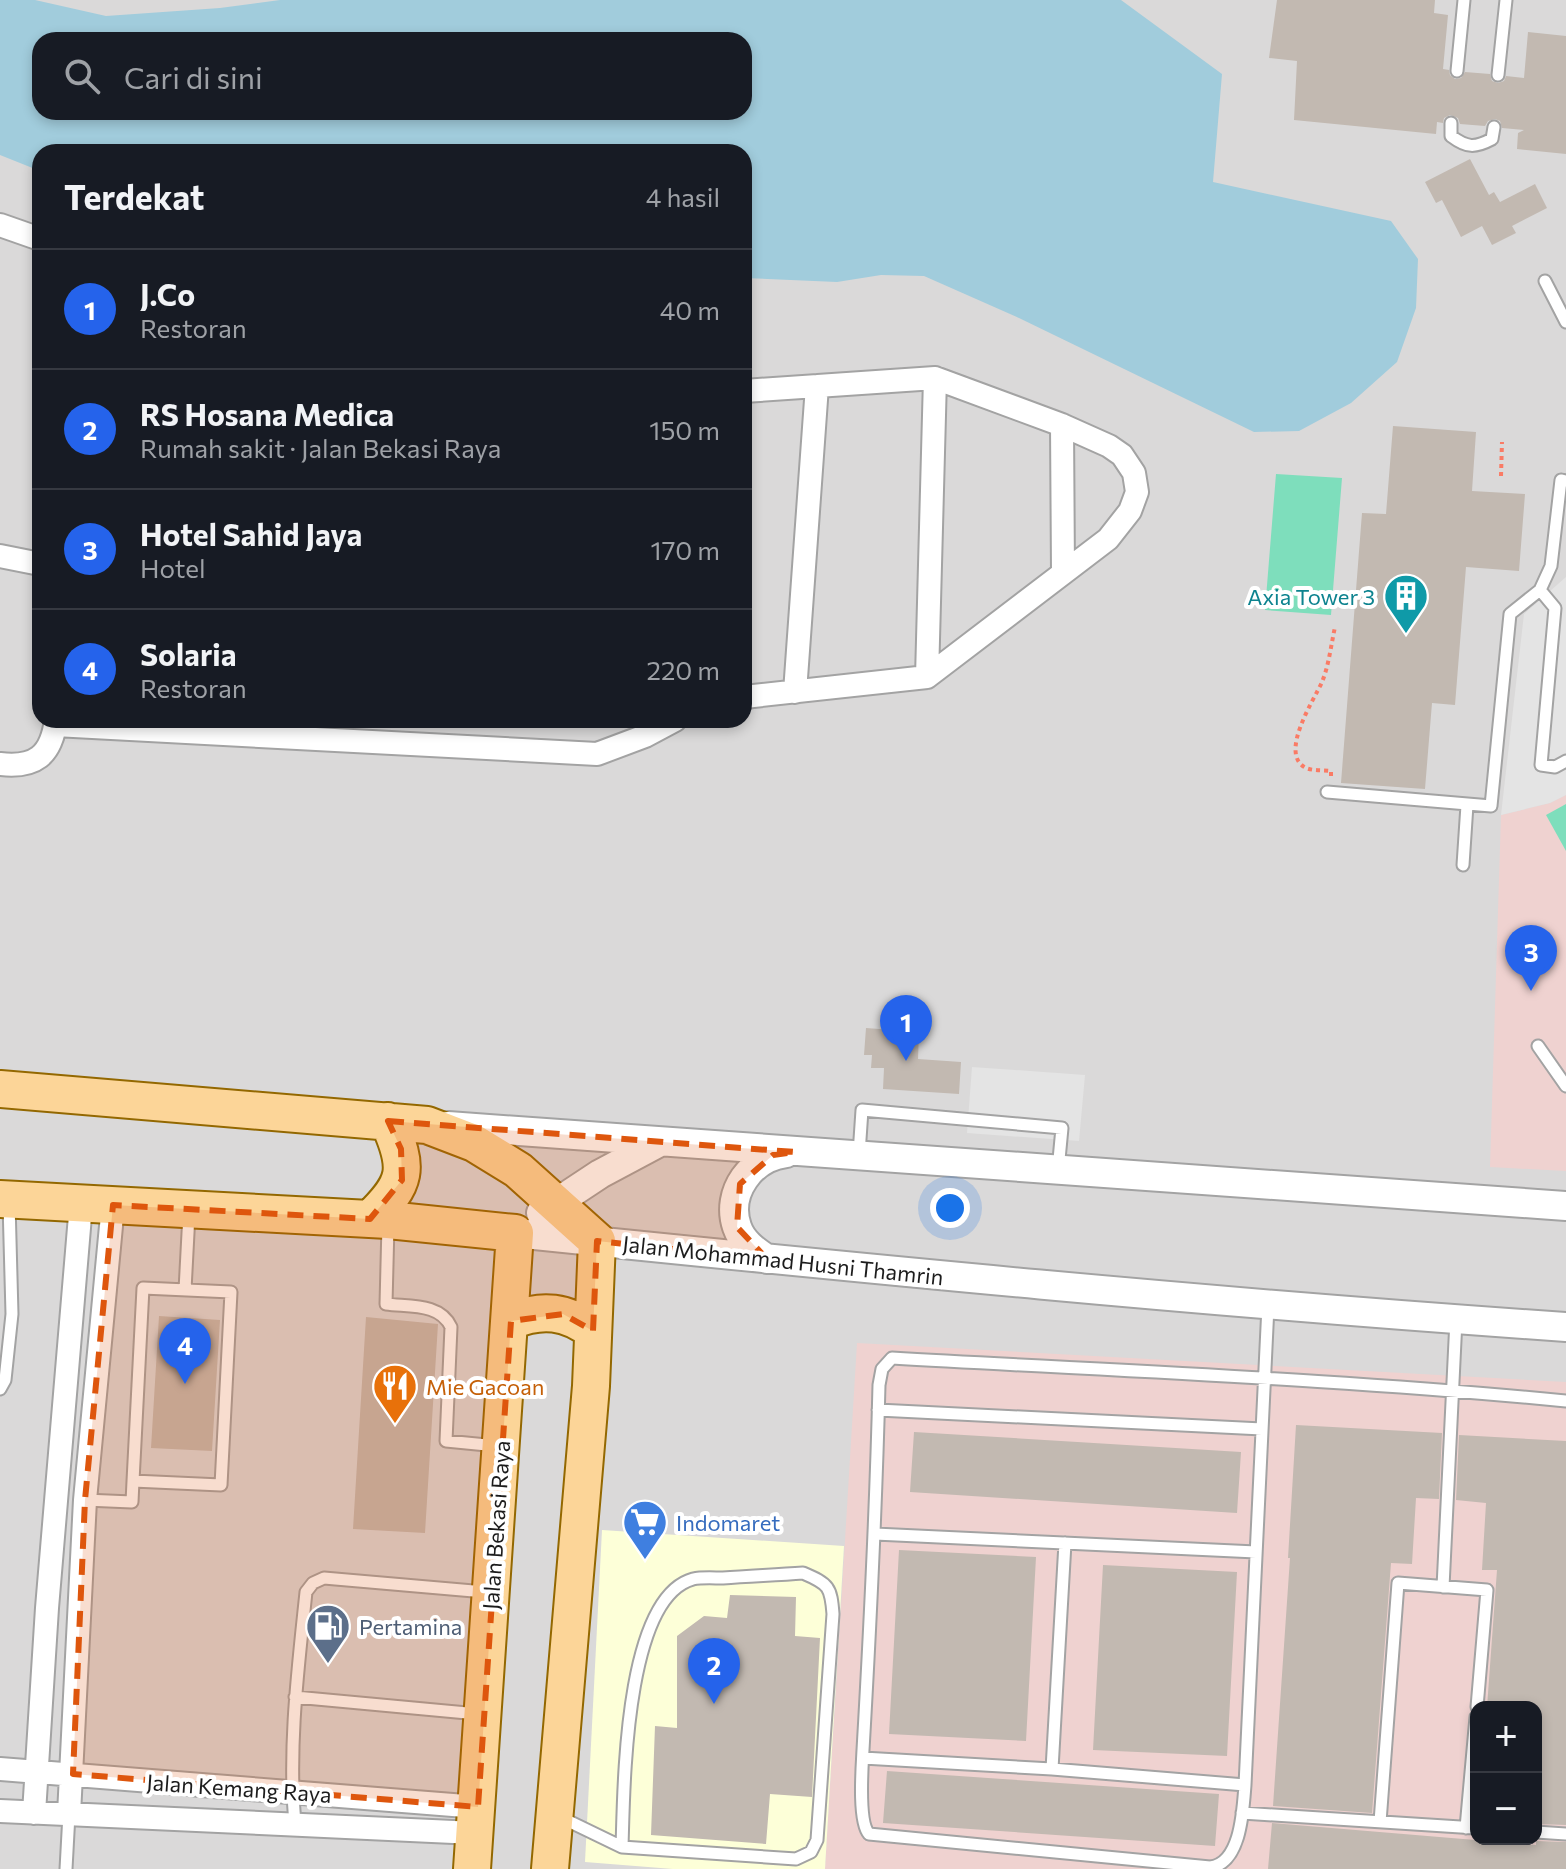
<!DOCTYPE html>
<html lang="id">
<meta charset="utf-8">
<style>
:root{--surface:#171b24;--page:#20242c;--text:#f1f3f6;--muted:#9ea1a6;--line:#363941;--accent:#2563eb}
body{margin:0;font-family:Commissioner,sans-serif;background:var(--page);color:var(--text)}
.controls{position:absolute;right:24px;bottom:24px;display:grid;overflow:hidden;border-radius:16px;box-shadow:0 4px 12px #0003}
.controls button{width:72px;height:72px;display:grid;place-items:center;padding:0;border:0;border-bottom:2px solid var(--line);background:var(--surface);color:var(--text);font:40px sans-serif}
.you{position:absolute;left:950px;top:1208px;width:28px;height:28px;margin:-20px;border:6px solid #fff;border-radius:50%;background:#1a73e8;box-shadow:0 0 0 12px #1a73e833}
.badge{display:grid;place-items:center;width:52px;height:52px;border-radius:50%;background:var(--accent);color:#fff;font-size:26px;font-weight:700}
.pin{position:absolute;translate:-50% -66px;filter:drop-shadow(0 2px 4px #0008)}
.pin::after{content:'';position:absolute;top:42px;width:28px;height:24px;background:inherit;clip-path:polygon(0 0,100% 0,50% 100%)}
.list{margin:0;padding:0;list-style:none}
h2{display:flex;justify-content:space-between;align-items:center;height:104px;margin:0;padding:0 32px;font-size:34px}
h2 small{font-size:26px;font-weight:400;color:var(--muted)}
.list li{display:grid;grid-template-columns:52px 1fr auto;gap:24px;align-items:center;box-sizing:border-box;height:120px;padding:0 32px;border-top:2px solid var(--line)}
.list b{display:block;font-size:30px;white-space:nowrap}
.list p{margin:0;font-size:26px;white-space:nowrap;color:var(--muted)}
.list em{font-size:26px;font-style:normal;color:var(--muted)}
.icon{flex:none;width:44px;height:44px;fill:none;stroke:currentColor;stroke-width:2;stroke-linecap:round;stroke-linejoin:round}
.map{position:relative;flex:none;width:1566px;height:1869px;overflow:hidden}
.search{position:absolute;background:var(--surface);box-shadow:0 4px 12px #0003;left:32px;top:32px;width:720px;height:88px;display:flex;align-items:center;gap:20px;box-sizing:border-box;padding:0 28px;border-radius:24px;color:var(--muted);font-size:30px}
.panel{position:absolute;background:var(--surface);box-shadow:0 4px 12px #0003;left:32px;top:144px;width:720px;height:584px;border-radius:24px}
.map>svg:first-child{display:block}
.residential{fill:#dad9d9;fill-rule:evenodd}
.commercial{fill:#efd2d0;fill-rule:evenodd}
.education{fill:#fdffd8}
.pitch{fill:#7edebc}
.parking{fill:#e4e4e4}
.water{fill:#a1ccdc;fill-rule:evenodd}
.building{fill:#c2b9b1}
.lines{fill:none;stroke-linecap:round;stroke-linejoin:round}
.service-casing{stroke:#a3a3a3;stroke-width:15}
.minor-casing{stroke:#a3a3a3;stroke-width:26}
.tertiary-casing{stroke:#a3a3a3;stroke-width:32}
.primary-casing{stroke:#936800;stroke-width:40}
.path{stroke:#fa7b65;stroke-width:4;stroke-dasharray:4 4;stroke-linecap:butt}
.service{stroke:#fff;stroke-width:11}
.minor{stroke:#fff;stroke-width:22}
.tertiary{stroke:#fff;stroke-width:28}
.primary{stroke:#fcd598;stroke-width:36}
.marked{fill:#de560d;fill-opacity:0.2;stroke:#de560d;stroke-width:6;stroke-dasharray:16 10;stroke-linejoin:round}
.labels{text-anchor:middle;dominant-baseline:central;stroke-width:8;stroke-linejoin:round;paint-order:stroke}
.culture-label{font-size:22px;fill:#0d838f;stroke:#fff;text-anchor:end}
.street-label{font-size:22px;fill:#1c1c1c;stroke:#fff}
.food-label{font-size:22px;fill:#c56008;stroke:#fff;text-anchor:start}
.shop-label{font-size:22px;fill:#366cbe;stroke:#fff;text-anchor:start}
.service-label{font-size:22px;fill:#4e5e75;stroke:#fff;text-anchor:start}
</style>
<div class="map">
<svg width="1566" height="1869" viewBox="0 0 1566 1869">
<rect width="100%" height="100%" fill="#edeae1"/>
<path class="residential" d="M0,0H1566V1869H0ZM40,40H744V112H40ZM40,152H744V720H40ZM1476,1707H1536V1839H1476Z"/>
<path class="commercial" d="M1566,795V1171L1490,1167L1501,815L1550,803Z
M857,1343L1566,1382V1869H825ZM1476,1707H1536V1839H1476Z"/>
<path class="education" d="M602,1530L844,1546L825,1869H673L585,1862Z"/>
<path class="pitch" d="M1276,474L1342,478L1331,615L1265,610Z
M1566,804V851L1546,815Z"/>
<path class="parking" d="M1566,577V795L1550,803L1501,815L1524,614Z
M972,1067L1085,1075L1079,1141L967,1133Z"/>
<path class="water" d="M0,0H35L106,16L220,8L280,0H1121L1222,74L1213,182L1391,221L1418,259L1416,308L1397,362L1351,403L1299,431L1254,432L1019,318L924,276L881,275L837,282L744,278V152H40V171L0,155ZM40,40H744V112H40Z"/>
<path class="building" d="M1277,0H1435L1434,13L1448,15L1443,69L1449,70L1450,75L1455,79L1461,78L1465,72L1490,74L1492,81L1498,83L1504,81L1506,76L1524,78L1528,32L1566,36V154L1517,149L1518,133L1524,130L1502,128L1500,121L1495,119L1488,121L1485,126L1460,124L1458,118L1450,115L1444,118L1443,123L1437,122L1436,134L1294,120L1297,61L1269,58Z
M1470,159L1489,195L1494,192L1500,202L1535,184L1547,208L1512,226L1516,233L1492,245L1482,226L1461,237L1442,200L1436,203L1425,182Z
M1393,426L1476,432L1472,491L1525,494L1519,571L1466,567L1455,705L1432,703L1425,789L1341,783L1362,513L1386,514Z
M866,1028L919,1032L918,1059L961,1062L959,1094L883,1089L884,1068H871L872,1055H864Z
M159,1316L220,1320L212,1451L151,1448Z
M366,1317L438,1324L425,1533L353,1529Z
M1296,1425L1442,1433L1439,1499L1416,1498L1412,1564L1391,1563L1372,1813L1273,1806L1290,1558H1288Z
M914,1432L1241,1452L1237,1513L910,1492Z
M1459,1435L1566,1441V1825L1536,1824V1707H1487L1497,1570H1482L1486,1503L1456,1500Z
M899,1550L1036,1557L1026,1741L889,1734Z
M1103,1565L1237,1572L1227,1756L1093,1750Z
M730,1595L796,1597L795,1636L820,1638L812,1797L770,1794L766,1844L651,1835L655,1726L677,1728V1636L704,1616L727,1618Z
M887,1771L1219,1794L1215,1846L883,1823Z
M1272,1823L1536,1845V1841L1566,1842V1869H1268Z"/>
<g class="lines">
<g class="service-casing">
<path id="service" d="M1457,71L1464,0
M1498,75L1506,0
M1451,123V136C1467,148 1475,148 1492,139L1494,127
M1545,281L1566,322
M1540,590L1555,608L1541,765L1555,767L1566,761
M1327,792L1491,806L1510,614L1540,590L1551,566L1561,480L1566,481
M1463,865L1467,805
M1538,1046L1566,1086
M859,1154L862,1110L1062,1128L1058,1170
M388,1225L386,1304C410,1307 440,1303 451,1327L446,1441L497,1446
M143,1288L231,1292L221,1485L133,1481Z
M185,1290L189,1214
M1268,1306L1245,1785C1243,1810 1241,1864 1210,1867L869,1834C858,1822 862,1768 863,1750C870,1629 876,1507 879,1385L882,1369L892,1358C1117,1371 1342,1379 1566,1401
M0,1389L5,1380L12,1314L9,1203
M878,1410L1262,1429
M85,1500L132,1502L133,1481
M875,1534L1256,1552
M1443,1587L1456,1320
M295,1697L478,1714
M863,1758L1052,1769L1245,1785
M1052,1769L1065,1543
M1242,1813L1476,1828
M560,1817L622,1847L796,1859L811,1852L817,1840L833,1614C831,1587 829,1584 803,1573C776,1575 750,1576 723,1578C714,1578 702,1577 693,1579C624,1598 624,1788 622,1847
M1380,1822L1398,1583L1487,1590L1477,1707
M295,1825C288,1747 298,1669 306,1592L313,1583L324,1578L485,1592
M1466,1828L1476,1717
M1536,1832L1566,1834
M66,1869L69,1814"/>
</g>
<g class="minor-casing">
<path id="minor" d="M0,225L40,239
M744,391L935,378L1062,425L1109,446L1122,455L1134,473L1137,492L1130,511L1108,539L927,677L744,697
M1062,425L1063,573
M0,556L40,564
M927,677L935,378
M795,692L817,386
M55,725L597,754L645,736L675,720
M0,764C35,768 51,756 56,720
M0,1769L478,1807
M0,1811L475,1833
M34,1813L47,1608L81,1204
M69,1814L85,1500L113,1205"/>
</g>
<g class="tertiary-casing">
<path id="tertiary" d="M448,1126L1566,1206
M541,1213L600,1174L660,1142
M515,1233C865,1269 1215,1303 1566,1327
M767,1259C755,1251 742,1242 737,1227C725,1192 752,1157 786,1153"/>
</g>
<g class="primary-casing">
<path id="primary" d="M0,1089L427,1125L474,1143L518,1170L597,1241L591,1386L550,1869
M0,1199L388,1220L515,1233L472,1869
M370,1219C407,1183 410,1169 388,1121
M511,1321C542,1308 567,1311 593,1331"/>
</g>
<path class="path" d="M1501,476L1502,442
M1331,776V771C1324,770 1313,771 1306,768C1278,754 1314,700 1322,682C1329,665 1331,645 1335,627"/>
<use href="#service" class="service"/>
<use href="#minor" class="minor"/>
<use href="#tertiary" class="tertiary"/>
<use href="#primary" class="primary"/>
</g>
<path class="marked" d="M388,1121L795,1152L773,1155L740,1184L737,1227L767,1259L597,1241L593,1331L563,1314L511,1321L478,1807L73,1774L85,1500L113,1205L370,1219L402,1180L401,1149Z"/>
<defs>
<g id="building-pin" transform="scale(2.3)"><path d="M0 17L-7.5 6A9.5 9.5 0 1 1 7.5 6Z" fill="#0f9aa8" stroke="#fff"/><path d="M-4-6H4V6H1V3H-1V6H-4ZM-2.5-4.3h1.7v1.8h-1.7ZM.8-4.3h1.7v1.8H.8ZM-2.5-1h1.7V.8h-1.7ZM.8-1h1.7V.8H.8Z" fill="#fff"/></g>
<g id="restaurant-pin" transform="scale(2.3)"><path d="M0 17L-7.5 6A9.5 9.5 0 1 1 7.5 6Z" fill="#e8710a" stroke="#fff"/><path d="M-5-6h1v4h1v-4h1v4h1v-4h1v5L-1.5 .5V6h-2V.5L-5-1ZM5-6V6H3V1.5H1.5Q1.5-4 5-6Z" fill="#fff"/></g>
<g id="supermarket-pin" transform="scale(2.3)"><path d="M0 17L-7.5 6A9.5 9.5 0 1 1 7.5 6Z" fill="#3f7fe0" stroke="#fff"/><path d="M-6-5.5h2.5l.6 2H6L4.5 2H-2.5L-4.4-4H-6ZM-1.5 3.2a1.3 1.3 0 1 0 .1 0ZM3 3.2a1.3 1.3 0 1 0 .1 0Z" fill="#fff"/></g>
<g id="fuel-pin" transform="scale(2.3)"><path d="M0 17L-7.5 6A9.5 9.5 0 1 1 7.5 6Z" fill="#5c6f8a" stroke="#fff"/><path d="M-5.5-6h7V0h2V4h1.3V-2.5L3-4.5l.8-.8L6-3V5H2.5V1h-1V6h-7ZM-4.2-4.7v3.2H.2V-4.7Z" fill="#fff"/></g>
</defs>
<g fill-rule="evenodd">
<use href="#building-pin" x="1406" y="596"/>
<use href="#restaurant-pin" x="395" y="1386"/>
<use href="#supermarket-pin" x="645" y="1522"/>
<use href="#fuel-pin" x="328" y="1626"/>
</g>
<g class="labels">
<g class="culture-label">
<text x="1375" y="596">Axia Tower 3</text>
</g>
<g class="street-label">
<text transform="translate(783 1260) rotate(6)">Jalan Mohammad Husni Thamrin</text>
<text transform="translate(496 1525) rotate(-86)">Jalan Bekasi Raya</text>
<text transform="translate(239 1788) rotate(4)">Jalan Kemang Raya</text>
</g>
<g class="food-label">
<text x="426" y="1386">Mie Gacoan</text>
</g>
<g class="shop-label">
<text x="676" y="1522">Indomaret</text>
</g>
<g class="service-label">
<text x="359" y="1626">Pertamina</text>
</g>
</g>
</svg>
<div class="controls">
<button>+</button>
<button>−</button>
</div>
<div class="you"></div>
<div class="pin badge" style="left:906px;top:1061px">1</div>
<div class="pin badge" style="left:714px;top:1704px">2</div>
<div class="pin badge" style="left:1531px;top:991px">3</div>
<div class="pin badge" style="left:185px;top:1384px">4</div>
<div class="search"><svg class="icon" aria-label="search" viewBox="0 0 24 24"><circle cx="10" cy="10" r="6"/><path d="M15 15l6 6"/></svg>Cari di sini</div>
<section class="panel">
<h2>Terdekat<small>4 hasil</small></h2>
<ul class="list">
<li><span class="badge">1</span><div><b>J.Co</b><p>Restoran</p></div><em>40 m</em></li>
<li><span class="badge">2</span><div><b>RS Hosana Medica</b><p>Rumah sakit · Jalan Bekasi Raya</p></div><em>150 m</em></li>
<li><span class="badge">3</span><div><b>Hotel Sahid Jaya</b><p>Hotel</p></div><em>170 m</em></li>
<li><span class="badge">4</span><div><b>Solaria</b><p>Restoran</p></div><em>220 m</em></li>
</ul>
</section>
</div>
